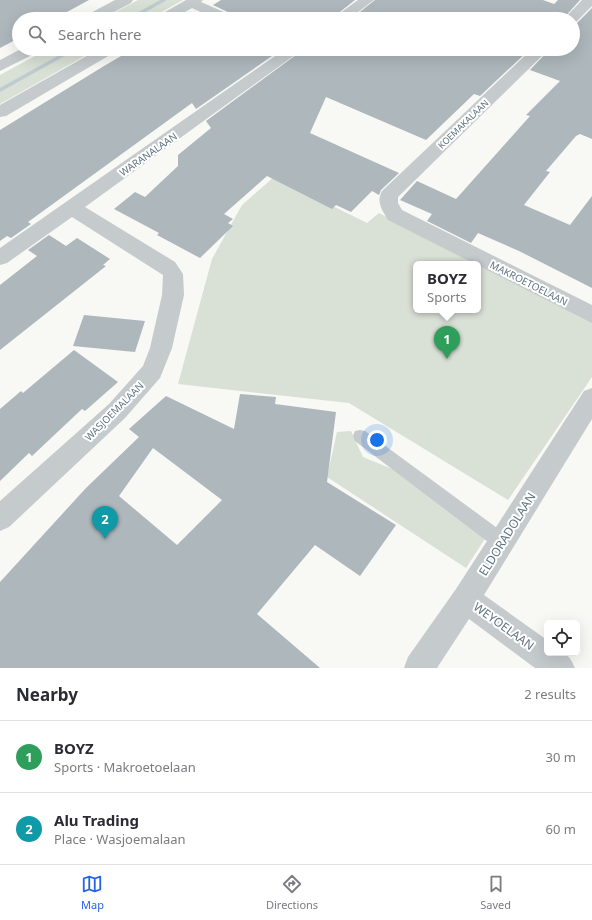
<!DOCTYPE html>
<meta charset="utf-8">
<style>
:root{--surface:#fff;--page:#f2f2f3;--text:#2b2b33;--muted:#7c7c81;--line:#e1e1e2;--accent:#2563eb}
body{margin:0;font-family:"Noto Sans",sans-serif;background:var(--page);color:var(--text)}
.controls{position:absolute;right:12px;bottom:12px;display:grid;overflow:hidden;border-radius:6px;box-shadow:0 4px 16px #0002}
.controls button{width:36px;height:36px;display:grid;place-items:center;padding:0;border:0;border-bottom:1px solid var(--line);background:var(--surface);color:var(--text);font:20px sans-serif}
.you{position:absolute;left:377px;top:440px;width:14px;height:14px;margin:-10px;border:3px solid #fff;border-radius:50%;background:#1a73e8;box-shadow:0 0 0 6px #1a73e833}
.badge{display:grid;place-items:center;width:26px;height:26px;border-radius:50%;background:var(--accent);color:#fff;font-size:13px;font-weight:700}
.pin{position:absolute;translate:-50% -33px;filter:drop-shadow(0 1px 2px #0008)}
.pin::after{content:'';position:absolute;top:21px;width:14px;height:12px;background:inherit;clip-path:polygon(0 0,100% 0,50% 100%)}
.popup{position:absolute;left:413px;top:261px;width:68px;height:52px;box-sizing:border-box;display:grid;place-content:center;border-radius:6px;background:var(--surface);filter:drop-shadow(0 1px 3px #0005);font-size:13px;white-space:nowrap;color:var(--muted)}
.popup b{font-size:15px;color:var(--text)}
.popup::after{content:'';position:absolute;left:50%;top:100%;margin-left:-8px;border:8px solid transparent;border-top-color:var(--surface)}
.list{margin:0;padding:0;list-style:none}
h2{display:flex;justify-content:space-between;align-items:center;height:52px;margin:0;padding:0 16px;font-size:17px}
h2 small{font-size:13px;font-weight:400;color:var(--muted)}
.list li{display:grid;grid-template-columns:26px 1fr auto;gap:12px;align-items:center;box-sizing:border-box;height:72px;padding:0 16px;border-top:1px solid var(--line)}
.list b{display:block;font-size:15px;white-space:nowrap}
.list p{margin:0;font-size:13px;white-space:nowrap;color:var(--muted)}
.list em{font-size:13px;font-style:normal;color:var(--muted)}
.icon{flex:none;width:22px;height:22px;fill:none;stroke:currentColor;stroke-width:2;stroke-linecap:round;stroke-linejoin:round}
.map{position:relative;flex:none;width:592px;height:668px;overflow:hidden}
.search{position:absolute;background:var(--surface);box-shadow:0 4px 16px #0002;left:12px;right:12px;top:12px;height:44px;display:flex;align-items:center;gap:10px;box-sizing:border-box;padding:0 14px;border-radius:22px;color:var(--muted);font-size:15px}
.sheet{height:196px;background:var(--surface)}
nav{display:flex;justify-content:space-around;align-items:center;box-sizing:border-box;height:56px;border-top:1px solid var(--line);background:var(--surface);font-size:11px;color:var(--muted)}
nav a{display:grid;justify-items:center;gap:2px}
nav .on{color:var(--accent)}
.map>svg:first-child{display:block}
.green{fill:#d9e0d5}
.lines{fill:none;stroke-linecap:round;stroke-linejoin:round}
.stream{fill:#becbcf;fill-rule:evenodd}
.building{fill:#adb7bc;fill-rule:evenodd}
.lane{fill:#c5cacd;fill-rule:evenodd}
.street{fill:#c5cacd;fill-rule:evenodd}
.labels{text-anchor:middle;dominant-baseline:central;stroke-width:4;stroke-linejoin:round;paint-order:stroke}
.far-street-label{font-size:9px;fill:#607582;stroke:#fff}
.street-label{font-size:10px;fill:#607582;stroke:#fff}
.near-street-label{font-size:12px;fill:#607582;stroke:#fff}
</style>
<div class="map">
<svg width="592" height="668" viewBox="0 0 592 668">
<rect width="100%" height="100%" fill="#f8f8f4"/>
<path class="green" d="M138,0H183L149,19H103Z
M48,49H97L0,104V75Z
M274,177L367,223L379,213L476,264H416V310H478V265L592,322V377L508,500L349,403L178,384L212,259L242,205Z
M351,431L363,457L421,481L488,534L466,568L327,477L337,432Z"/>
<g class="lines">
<path class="stream" d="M160,0H167L133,19H126Z
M70,49H77L0,92V88Z"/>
</g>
<path class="building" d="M0,0H89L54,19H19V38L0,48Z
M221,0H355L331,19H236L234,15L213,5Z
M375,0H543L554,4L558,0H580L563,19H351Z
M592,8V139L580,134L576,136L546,171L550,172L524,205L570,225L592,196V288L519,251L478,233L471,243L427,221L432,214L400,200L417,181L456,199L530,116L526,115L560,81L530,70L550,49H573V24L577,23Z
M144,49H282L196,109L192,103L28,222L31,224L11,238L7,236L0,241V130L104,66L128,52L136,54Z
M304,49H530L480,96L474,94L426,140L326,97L310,133L399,173L381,190L379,195L372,191L351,212L336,205L332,209L267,176L224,214L233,219L228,223L233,226L200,258L157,235L159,233L114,209L135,192L145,197L178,166V155L211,128L206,121Z
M49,235L66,246L77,238L110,259L103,265L106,266L0,350V285L37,256L28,250Z
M84,315L145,321L135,352L73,346Z
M74,350L118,382L85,411L82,409L32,456L29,453L0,481V409L21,391L23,393Z
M240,394L276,397L275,404L336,412L327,482L396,525L360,576L315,545L257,614L320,668H0V582L86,488L139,437L129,429L166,396L234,429ZM153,448L222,500L177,545L119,496Z"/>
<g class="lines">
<path class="lane" d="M360,430L365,431L508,536L510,542L508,548L502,550L496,548L355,441L353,436L355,431Z"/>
<path class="street" d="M115,0H133L131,3L101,19H83L85,16Z
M186,0H203L201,2L233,16L235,19H216L192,8L173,19H156L158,16Z
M358,0H374L349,19H332Z
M582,0H592V6L576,22L573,23V19H564Z
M21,49H41L38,52L0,71V60Z
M99,49H118L115,52L6,116L0,117V105Z
M285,49H303L85,207L175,262L183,274L184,295L172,348L160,378L125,418L9,527L0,531V501L109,404L143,366L150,348L162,295L163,275L72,217L7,263L0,265V248Z
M532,49H549L398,197V203L402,210L592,305V323L388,220C382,210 376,202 382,191Z
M592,388V419L484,595L547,640V653C564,653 568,651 575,668H535L469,619L437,668H404L408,657L456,589L584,391Z"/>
</g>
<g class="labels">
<g class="far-street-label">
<text transform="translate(463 124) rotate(-44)">KOEMAKALAAN</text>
</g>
<g class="street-label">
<text transform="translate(148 154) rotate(-35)">WARANALAAN</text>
<text transform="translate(529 283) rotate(27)">MAKROETOELAAN</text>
<text transform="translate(114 411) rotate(-45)">WASJOEMALAAN</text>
</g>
<g class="near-street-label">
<text transform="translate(507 534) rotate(-58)">ELDORADOLAAN</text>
<text transform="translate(504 626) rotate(36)">WEYOELAAN</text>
</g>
</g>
</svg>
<div class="controls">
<button><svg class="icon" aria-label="locate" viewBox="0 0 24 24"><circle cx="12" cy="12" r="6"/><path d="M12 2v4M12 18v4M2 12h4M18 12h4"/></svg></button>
</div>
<div class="you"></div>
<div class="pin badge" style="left:447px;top:359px;background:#2e9e5b">1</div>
<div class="popup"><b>BOYZ</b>Sports</div>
<div class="pin badge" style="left:105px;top:539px;background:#0f9aa8">2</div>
<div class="search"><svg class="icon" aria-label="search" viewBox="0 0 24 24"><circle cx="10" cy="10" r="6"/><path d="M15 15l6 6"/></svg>Search here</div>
</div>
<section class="sheet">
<h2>Nearby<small>2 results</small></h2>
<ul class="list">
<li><span class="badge" style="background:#2e9e5b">1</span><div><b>BOYZ</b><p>Sports · Makroetoelaan</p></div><em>30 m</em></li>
<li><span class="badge" style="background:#0f9aa8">2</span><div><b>Alu Trading</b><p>Place · Wasjoemalaan</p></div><em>60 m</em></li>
</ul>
</section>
<nav>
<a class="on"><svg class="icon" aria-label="map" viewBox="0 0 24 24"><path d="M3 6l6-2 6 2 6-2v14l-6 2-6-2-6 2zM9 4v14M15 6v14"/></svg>Map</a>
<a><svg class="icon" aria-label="directions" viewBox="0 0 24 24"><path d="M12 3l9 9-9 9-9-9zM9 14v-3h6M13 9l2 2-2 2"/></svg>Directions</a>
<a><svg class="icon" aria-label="saved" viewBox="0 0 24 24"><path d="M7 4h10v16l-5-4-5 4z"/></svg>Saved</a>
</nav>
